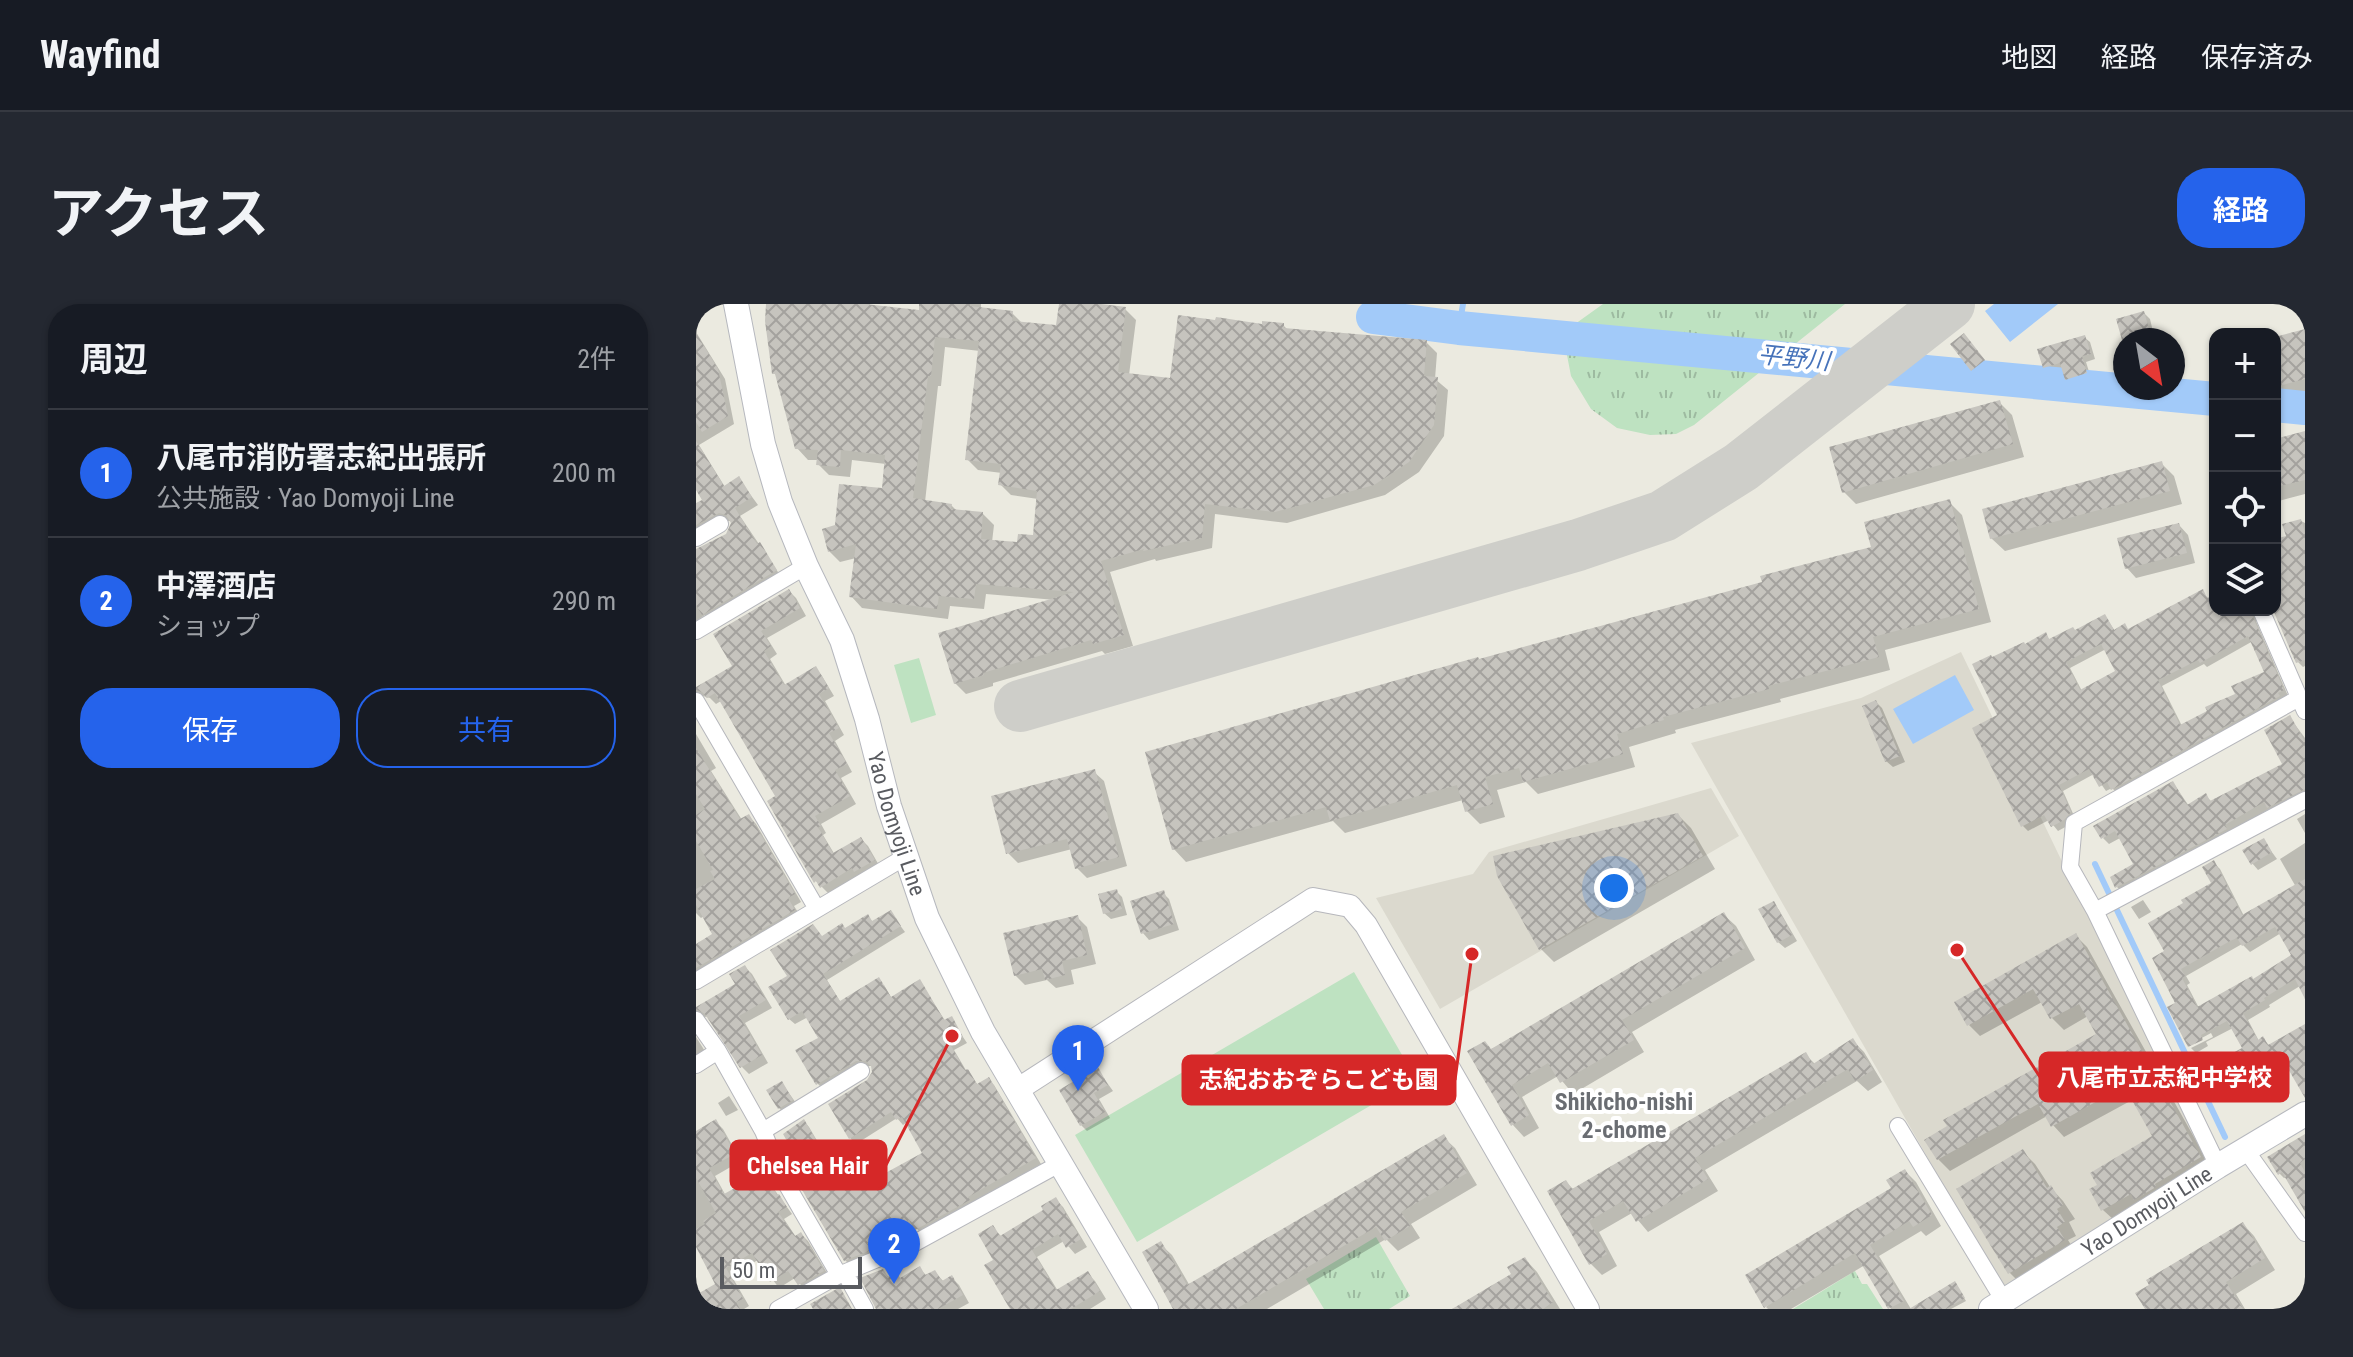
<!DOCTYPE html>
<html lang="ja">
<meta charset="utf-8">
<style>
:root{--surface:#171b24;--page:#242831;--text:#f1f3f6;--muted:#9ea1a6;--line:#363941;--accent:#2563eb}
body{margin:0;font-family:"Roboto Condensed","Noto Sans JP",sans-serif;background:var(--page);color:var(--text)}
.controls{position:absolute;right:24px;top:24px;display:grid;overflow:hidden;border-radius:16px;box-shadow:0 2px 6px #0004}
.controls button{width:72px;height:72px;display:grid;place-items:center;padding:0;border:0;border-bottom:2px solid var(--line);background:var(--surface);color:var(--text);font:40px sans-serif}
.compass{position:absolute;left:1417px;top:24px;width:72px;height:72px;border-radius:50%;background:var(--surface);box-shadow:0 2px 6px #0004;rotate:149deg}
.scale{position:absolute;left:24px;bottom:20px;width:142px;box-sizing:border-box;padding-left:8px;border:4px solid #595b60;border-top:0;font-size:22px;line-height:28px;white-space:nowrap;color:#595b60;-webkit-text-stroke:6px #fff;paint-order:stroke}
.you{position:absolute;left:918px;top:584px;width:28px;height:28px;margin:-20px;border:6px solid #fff;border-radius:50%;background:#1a73e8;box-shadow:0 0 0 12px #1a73e833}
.badge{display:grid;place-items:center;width:52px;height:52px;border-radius:50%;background:var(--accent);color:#fff;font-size:26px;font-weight:700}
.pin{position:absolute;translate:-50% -66px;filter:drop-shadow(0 2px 4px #0008)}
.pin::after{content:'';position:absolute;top:42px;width:28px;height:24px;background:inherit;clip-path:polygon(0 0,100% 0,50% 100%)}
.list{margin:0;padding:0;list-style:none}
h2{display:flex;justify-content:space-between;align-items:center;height:104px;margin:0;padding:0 32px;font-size:34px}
h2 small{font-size:26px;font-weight:400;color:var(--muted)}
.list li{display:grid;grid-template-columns:52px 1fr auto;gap:24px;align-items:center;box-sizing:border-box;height:128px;padding:0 32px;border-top:2px solid var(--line)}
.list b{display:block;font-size:30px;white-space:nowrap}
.list p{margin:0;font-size:26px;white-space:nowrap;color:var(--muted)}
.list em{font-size:26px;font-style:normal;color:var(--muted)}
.actions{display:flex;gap:16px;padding:24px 32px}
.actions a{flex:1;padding:18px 0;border:2px solid var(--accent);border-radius:32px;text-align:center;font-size:28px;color:var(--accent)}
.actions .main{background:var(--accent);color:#fff}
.icon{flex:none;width:44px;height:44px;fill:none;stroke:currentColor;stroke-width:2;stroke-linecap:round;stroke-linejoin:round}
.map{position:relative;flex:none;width:1609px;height:1005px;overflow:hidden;border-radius:32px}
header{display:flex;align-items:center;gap:48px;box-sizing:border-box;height:112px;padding:0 40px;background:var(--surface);border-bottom:2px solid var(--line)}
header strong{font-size:38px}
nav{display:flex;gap:44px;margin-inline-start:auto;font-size:28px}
.intro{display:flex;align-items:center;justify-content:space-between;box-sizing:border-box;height:192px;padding:0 48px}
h1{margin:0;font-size:56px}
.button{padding:20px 36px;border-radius:32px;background:var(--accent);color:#fff;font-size:28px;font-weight:700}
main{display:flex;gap:48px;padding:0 48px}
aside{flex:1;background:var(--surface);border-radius:32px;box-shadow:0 2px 6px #0004}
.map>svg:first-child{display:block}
.education{fill:#dbd9ce}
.grass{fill:url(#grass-tufts)}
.pitch{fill:#bee2c1}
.water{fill:#a2caf9}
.shadow{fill:#0003;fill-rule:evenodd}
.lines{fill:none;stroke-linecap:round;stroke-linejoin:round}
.stream{stroke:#a2caf9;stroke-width:6}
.river{stroke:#a2caf9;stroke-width:34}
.taxiway{stroke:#cecec9;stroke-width:52}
.building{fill:url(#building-cross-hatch);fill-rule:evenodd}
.minor-casing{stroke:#b6b7bc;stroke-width:18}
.tertiary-casing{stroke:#b6b7bc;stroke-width:24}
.secondary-casing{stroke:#b6b8be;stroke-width:26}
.minor{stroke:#fff;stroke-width:16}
.tertiary{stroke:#fff;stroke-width:22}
.secondary{stroke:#fff;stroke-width:24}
.labels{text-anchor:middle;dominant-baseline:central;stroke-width:8;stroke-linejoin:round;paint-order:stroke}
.street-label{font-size:22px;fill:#595b60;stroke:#fff}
.water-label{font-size:24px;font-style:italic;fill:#4773ba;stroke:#fff}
.neighbourhood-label{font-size:24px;font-weight:bold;fill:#6a6d72;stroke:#fff}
.leader{fill:none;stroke:#d62828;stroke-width:3}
.callout-dot{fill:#d62828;stroke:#fff;stroke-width:3}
.callout{fill:#d62828;stroke:#d62828;stroke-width:3}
.callout-label{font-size:24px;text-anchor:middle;font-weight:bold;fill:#fff}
</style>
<header>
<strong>Wayfind</strong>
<nav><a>地図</a><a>経路</a><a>保存済み</a></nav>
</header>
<div class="intro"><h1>アクセス</h1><a class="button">経路</a></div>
<main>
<aside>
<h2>周辺<small>2件</small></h2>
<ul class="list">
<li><span class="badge">1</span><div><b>八尾市消防署志紀出張所</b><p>公共施設 · Yao Domyoji Line</p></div><em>200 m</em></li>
<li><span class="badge">2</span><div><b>中澤酒店</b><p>ショップ</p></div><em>290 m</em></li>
</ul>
<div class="actions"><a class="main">保存</a><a>共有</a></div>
</aside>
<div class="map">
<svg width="1609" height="1005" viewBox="0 0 1609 1005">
<defs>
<pattern id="grass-tufts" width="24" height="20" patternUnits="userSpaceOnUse" patternTransform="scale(2)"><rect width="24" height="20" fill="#bee2c1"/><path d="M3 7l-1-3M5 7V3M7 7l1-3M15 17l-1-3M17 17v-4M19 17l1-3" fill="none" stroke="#9dbaa0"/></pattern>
<pattern id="building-cross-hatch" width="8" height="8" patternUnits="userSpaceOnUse" patternTransform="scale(2)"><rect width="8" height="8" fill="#c6c4be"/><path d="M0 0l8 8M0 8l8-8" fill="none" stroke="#a4a29e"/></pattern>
</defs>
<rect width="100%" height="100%" fill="#ebeae0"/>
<path class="education" d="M1265,348L1508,852V857L1306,984L995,439L1165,394Z
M1015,484L1043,532L744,705L680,594L777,570L793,548Z"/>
<path class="grass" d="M907,0H1149L998,121L980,130L954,131L921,124L895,105L875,72L870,46L872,30L879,20Z
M680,933L714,992L693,1005H628L610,975Z
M1159,967L1166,980H1171L1187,1005H1097Z"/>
<path class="pitch" d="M223,354L240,411L215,419L198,361Z
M658,668L720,775L441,938L379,831Z"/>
<path class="water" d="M1298,0H1362L1314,38L1289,7Z
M1259,371L1278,406L1217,440L1197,405Z"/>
<path class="shadow" d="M72,0H174V3L224,8L225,0H285V6L316,9L327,20L362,24L365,0L429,5L440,16L433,71L476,76L568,22L587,21L592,26L730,38L741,49L739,75L752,86L748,132L723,168L689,191L591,219L519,210L516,244L460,257L459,255L414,268L437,342L409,350L406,347L297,379V382L270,390L259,379L359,296L290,290L288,305L254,302L252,315L166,304L155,292L160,254L144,258L133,247L141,223L187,186L190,160L156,156L154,173L133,171L122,160L123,156H112L101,144L82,73L78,69ZM249,43L284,47L271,155L282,166L306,169L304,180L315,191L342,195L339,233L323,240L296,238L298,221L287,210L261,207L255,201L229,198L242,82H245Z
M1448,9L1454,15L1459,36H1429V39L1423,16Z
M1609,27V90L1579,99V35Z
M0,28L29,75L38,120L3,141L29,183L43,175L62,201L44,212L86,274L15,317L9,311L0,317V247L31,231L37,221L35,217H27L0,234V201L9,196L0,182Z
M1388,33L1394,38L1399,55L1390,58L1395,74L1376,80L1371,75L1368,64L1354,69L1348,63Z
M1274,38L1294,63L1282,72L1276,66Z
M1303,98L1316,111L1328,153L1160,200L1148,188Z
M1609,129V190L1579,198V137Z
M1465,159L1478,172L1486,200L1309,247L1295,234Z
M1253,198L1266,211L1295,318L1189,346L1194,366L1084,395L1085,398L979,426L980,429L933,443L939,463L842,490L830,478L801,486L809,513L784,520L771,507L767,496L649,529L637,517L490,558L477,544L1068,280L1177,244Z
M1605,217L1609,219V362L1607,363L1602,358L1579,306V237L1592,234Z
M1483,221L1492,231L1499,259L1440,274L1431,264Z
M93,287L100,294L110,312L71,334L81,350L74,355L90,382L119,365L126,372L138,392L129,397L148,431L139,437L156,468L145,474L160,500L125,520L130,529L127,531L139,551L165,535L172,542L184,563L133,590L120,577L74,498L82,493L25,397L20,400L14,394L7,392L0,397V386L39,363Z
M1506,288L1513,295L1519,292V306L1561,307L1560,317L1592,392L1422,490L1416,484L1410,487L1398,470L1367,487L1379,514L1373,521L1362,527L1353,516L1332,527L1327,522L1304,412L1329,342L1349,331L1355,337L1379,328L1409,312L1419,327H1433ZM1557,337L1571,369L1514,408L1486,422L1466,382L1508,360L1511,363ZM1410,345L1422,367L1386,387L1374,364Z
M1180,398L1186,404L1209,458L1197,463L1190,457Z
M1594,414L1609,434V494L1579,509L1575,504L1427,589L1421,583L1440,561L1424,534L1413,540L1407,534L1477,479L1493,502L1510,492L1516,498L1589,461Z
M0,430L20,464L15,467L46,516L53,512L60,520L105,598L98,602L105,613L0,676V642L19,631L8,612L5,614L0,609Z
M398,468L408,477L431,562L391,574L381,564L376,545L322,559L312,549Z
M1609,510V529L1601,515Z
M982,511L995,524L1019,565L858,658L845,645Z
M1567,536L1581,555L1562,566L1556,559Z
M1609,539V689L1604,682L1573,701L1574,703L1552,716L1563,737L1567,735L1574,742L1609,721V788L1590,758L1529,791L1522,785L1549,745L1537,724L1510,738L1512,742L1500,749L1495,744L1517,733L1515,729L1493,741L1470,648L1518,580V559L1524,565L1548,612L1600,583L1584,555ZM1585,629L1598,652L1558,677L1503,704L1491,681L1494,679L1490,672L1546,640L1554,648Z
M420,587L426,593L431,611L415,615L408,609Z
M467,589L473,595L483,626L453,636L447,629Z
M1447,596L1455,608L1443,615L1435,603Z
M1077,599L1083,606L1101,637L1089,644L1082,638Z
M194,608L209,628L131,676L145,699L188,681L196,695L224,678L250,718L255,715L271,739L258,746L271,768L282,781L293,776L298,781L345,860L276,899L226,931L218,921L175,945L179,952L155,962L149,956L112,875L108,817L113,823L136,862L167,845L173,850L186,874L229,850L211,818L207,821L201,814L160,840L154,834L178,768L177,762H166L128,786L122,780L102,747L125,734L112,713L99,720L93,715L94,672L126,633L150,625L171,612L177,618Z
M1028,611L1040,622L1059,656L936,728L948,748L877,790L862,772L826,793L843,824L828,833L817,821L795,745L807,740Z
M381,613L391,623L400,660L375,666L378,680L360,684L351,676L329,681L319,671Z
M1380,632L1391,643L1516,865L1419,917L1407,906L1403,881L1459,833L1438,795L1368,833L1357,821L1351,812L1254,867L1242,855L1403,731L1392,712L1368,726L1356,714L1346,698L1284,732L1273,721Z
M49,663L56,670L76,704L49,719L72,759L53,770L46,763L13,712L0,715V705L42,681Z
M0,733L12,752L0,760Z
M1157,737L1168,748L1186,778L1172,787L1161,777L1009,866L1022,887L952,928L936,909L903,928L921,962L906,971L895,960L854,888L870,878L878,886L1110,751L1119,760Z
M402,766L417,787L403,795L414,814L391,827L385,821Z
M86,779L102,802L89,810L83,804Z
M33,792L42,806L30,812L22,799Z
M20,818L27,825L45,857L19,872L30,892L67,870L96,910L88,915L100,933L105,930L112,937L134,974L110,987L99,974L83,984L62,956L35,971L53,1002L48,1005H0V993L22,981L0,941V829Z
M747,833L759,844L781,881L715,920L724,934L702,947L690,935L571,1005H480L464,940L476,951L494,982Z
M1609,833V904L1591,873L1588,874L1583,869Z
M1326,847L1339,860L1354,883L1367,897L1379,915L1373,918L1380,932L1372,936L1380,949L1327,982L1314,969L1263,886Z
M1209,867L1220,878L1245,922L1230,932L1225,927L1183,952L1215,1005H1195L1169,961L1095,1005H1072L1070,1003L1198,885Z
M360,896L367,903L391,943L379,950L368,937L341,953L362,987L392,970L399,977L410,995L394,1005H316L300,957L297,924L306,933L350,906Z
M1547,920L1558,932L1579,966L1540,990L1549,1005H1451Z
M829,955L841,968L864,1005H760L817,970Z
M224,965L231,972L239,968L248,978L256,974L263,981L273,999L262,1005H184L186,967L194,974L205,975Z
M1261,982L1270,997L1255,1005H1234Z"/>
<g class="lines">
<path class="stream" d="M763,24L767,0
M1399,560L1529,833"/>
<path class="river" d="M677,13L763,24L1519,95
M1579,101L1609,104"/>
<path class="taxiway" d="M324,402L882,241L967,212L1045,163L1253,0"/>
</g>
<path class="building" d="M70,0H169L223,6V0H274V2L317,7L316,17L360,21L363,0H405L430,3L422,68L474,74L482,11L519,16L520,13L566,20V17L588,19V24L731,36L728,72L742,73L738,121L713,158L678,181L579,208L509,200L506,234L447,247L448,245L405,257L428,331L397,340L395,336L287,369L288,371L258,380L242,329L378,288L280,280L278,295L243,292L241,305L153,293L160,240L132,248L126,225L139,221L143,180L186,184L189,151L145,146L144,163L120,161L122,146L99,145L79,70H76L69,17ZM239,33L283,37L269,156L305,160L302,181L341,187L337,231L322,230L321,238L285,235L287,208L255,205L256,200L217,194L232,72H235Z
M1448,7L1456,36H1426L1420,15Z
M1609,25V75L1579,83V33Z
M0,29L22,65L32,112L6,128L0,118Z
M1268,29L1289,56L1275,67L1254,40Z
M1389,31L1395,50L1386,52L1391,69L1369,76L1364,59L1347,64L1341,45Z
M1304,96L1317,140L1146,189L1133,143Z
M1609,127V176L1579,183V135Z
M0,137L28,182L43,172L56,193L39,204L61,240L64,238L81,266L6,311L0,301V245L30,230L35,219L30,211L23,209L0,221V199L6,196L0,186Z
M1466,157L1474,187L1294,235L1286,205Z
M1254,195L1283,305L1177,333L1183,353L1072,382L1073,385L967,413L968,416L921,430L927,450L827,478L823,464L789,473L797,500L769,508L761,481L634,517L630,503L476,546L449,448L782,353L783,355L1066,278L1064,272L1175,243L1168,218Z
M1605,215L1609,229V356L1600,359L1577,306H1579V235L1590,232L1586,220Z
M1483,219L1491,249L1429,265L1421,234Z
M93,285L104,304L65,327L75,342L68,347L88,381L120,362L133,384L123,390L143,424L133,429L151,460L139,466L154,492L119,512L125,522L122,523L137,549L165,533L179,556L158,568L156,564L124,584L120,577L118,579L71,497L79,492L19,389L11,394L6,388L0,386V383L36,362L17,330Z
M1507,285L1511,294L1519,290V306H1554L1588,386L1582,389L1584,392L1415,486L1411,478L1403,483L1393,465L1363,481L1375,508L1368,516L1355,523L1348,511L1325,523L1276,424L1301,411L1276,360L1295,351L1296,353L1328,338L1329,340L1350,328L1353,335L1377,323L1379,326L1409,310L1418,326L1429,319L1432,325ZM1552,332L1568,368L1535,382L1539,390L1509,403L1511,407L1484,421L1462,376L1502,356L1504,359ZM1405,340L1419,367L1384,386L1370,358Z
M1180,396L1204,452L1189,458L1166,402Z
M1594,411L1609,438V485L1571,504L1568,498L1529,521L1531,525L1419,584L1414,573L1437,560L1419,527L1405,535L1397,522L1477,477L1491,501L1510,489L1514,497L1586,460L1568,426Z
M0,444L44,515L53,510L99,590L92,594L99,606L0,664V640L16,630L0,601V585L19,575L14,567L17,566L0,537V511L9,505L0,490Z
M399,465L423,553L379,565L371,535L310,550L295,492Z
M982,509L1007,552L843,646L801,572L797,552Z
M1568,534L1576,548L1555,561L1546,546Z
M1518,556L1546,611L1609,575V695L1599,675L1568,694L1569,696L1547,709L1562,736L1567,732L1572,741L1609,720V794L1584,751L1521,786L1509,764L1546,744L1531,717L1505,731L1507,736L1492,743L1471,703L1479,699L1456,654L1468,647L1452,619L1487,599L1485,596L1515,579L1506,563ZM1579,623L1595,651L1557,675L1556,672L1501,703L1486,674L1489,672L1485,665L1534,637L1541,634L1546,642Z
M421,585L426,605L407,610L402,590Z
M468,586L478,620L445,630L434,597Z
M1078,597L1096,631L1081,639L1062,605Z
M195,606L205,622L127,670L144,697L183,673L195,693L224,675L248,716L256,712L267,733L254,740L269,766L272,765L281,780L293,773L340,854L272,893L274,896L219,926L213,916L171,939L175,946L148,957L102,879L109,875L95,849L97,848L87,830L108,815L134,861L167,842L184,872L226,849L206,813L200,816L195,808L153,835L132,800L171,776L176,768L175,762L170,757H160L120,781L99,746L122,734L106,707L92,716L72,683L91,672L74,646L117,620L126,632L146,619L149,624L172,610L176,617Z
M1028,608L1049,644L926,716L938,736L864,779L852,759L816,781L833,811L815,822L771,747L789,737L795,745Z
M382,611L391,651L366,657L369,671L349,676L346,665L318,672L307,629Z
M1380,629L1505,853L1459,880L1460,883L1438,896L1435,890L1405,907L1393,885L1401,881L1394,869L1456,832L1428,782L1355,823L1342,800L1241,856L1228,836L1251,822L1247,816L1400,730L1383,700L1354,715L1337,685L1271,722L1258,698Z
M49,661L70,696L43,712L66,751L44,764L9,710L0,705V703L39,680L33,670Z
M1157,734L1177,766L1159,777L1152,765L999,854L1012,875L940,918L927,897L893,917L911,950L893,961L851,887L870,876L876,885L1110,748L1117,760Z
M402,763L412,781L398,789L409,808L384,822L363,786Z
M86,777L97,796L82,805L70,786Z
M20,815L39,850L13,864L28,890L68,868L81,891L83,890L91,903L82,908L99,932L105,928L128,967L102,981L92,967L74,978L56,949L30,964L47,995L40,998L44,1005H0V991L19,980L0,943V925L9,920L7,917L20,909L0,874V827Z
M748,830L771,869L705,908L714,922L689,937L680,923L540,1005H477L446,948L465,937L491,981Z
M1609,830V855L1604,859L1609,868V908L1586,868L1582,871L1571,853Z
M1327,845L1351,884L1355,881L1367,901L1361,905L1369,918L1361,923L1369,936L1312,970L1260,885Z
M1209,865L1236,911L1217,923L1213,917L1174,941L1208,997L1192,1005L1159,949L1068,1004L1049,971L1195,884L1190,876Z
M360,893L385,935L370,944L362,930L336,946L360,986L392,967L404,987L375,1005H314L288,961L297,956L282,930L297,921L304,932L347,906L345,902Z
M1547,918L1569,954L1530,978L1547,1005H1449L1439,989L1453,981L1450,976Z
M829,953L857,998L847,1005H756L815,970L811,963Z
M224,962L229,971L239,966L246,977L256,971L267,991L242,1005H180L164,974L187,965L192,973L200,968L204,974Z
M1259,977L1269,994L1250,1005H1213Z
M144,983L156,1005H117L114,1000Z"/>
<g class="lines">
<g class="minor-casing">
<path id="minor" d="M0,234L24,220
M1565,306L1609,407
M0,327L110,262
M0,397L121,605
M1399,607L1609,496
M0,677L209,553
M0,716L22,747L67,827L85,871L143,971
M0,761L22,747
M1202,822L1308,997
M67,827L165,767
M1549,845L1609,929
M1522,862L1399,607L1374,563L1378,519L1603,394
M149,969L169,1005
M82,1005L143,971L217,940L365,859"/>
</g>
<g class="tertiary-casing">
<path id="tertiary" d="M321,786L617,595L654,602L670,621L892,1005"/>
</g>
<g class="secondary-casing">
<g id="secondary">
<path id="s1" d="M40,0L67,140L84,198L110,262L146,336L171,415L193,502L231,614L287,728L450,1005"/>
<path id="s2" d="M1295,1005L1522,862L1609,810"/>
</g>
</g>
<use href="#minor" class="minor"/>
<use href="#tertiary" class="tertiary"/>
<use href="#secondary" class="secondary"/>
</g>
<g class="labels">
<g class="street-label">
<text stroke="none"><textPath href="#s1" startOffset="546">Yao Domyoji Line</textPath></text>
<text stroke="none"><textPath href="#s2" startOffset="184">Yao Domyoji Line</textPath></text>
</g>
<g class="water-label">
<text transform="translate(1098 54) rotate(6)">平野川</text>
</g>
<g class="neighbourhood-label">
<text x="928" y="798">Shikicho-nishi<tspan x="928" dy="28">2-chome</tspan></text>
</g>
</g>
<path class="leader" d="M1261 646L1344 773M776 650L759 776M256 732L190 861"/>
<g class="callout-dot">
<circle cx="1261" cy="646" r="8"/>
<circle cx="776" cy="650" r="8"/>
<circle cx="256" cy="732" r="8"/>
</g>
<g class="callout">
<rect x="1344" y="749" width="248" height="48" rx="8"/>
<rect x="487" y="752" width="272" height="48" rx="8"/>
<rect x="35" y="837" width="155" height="48" rx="8"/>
</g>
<g class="callout-label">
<text x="1468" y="782">八尾市立志紀中学校</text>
<text x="623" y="784">志紀おおぞらこども園</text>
<text x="112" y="870">Chelsea Hair</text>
</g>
</svg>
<div class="controls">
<button>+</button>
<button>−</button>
<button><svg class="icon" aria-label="locate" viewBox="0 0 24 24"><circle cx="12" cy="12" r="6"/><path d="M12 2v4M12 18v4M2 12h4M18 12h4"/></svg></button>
<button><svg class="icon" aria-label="layers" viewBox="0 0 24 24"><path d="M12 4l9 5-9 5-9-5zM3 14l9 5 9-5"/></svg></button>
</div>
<svg class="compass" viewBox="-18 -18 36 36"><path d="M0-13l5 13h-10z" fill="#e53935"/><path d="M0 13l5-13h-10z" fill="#9ea1a6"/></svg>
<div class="scale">50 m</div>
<div class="you"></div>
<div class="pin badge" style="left:382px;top:787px">1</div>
<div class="pin badge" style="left:198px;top:980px">2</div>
</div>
</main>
